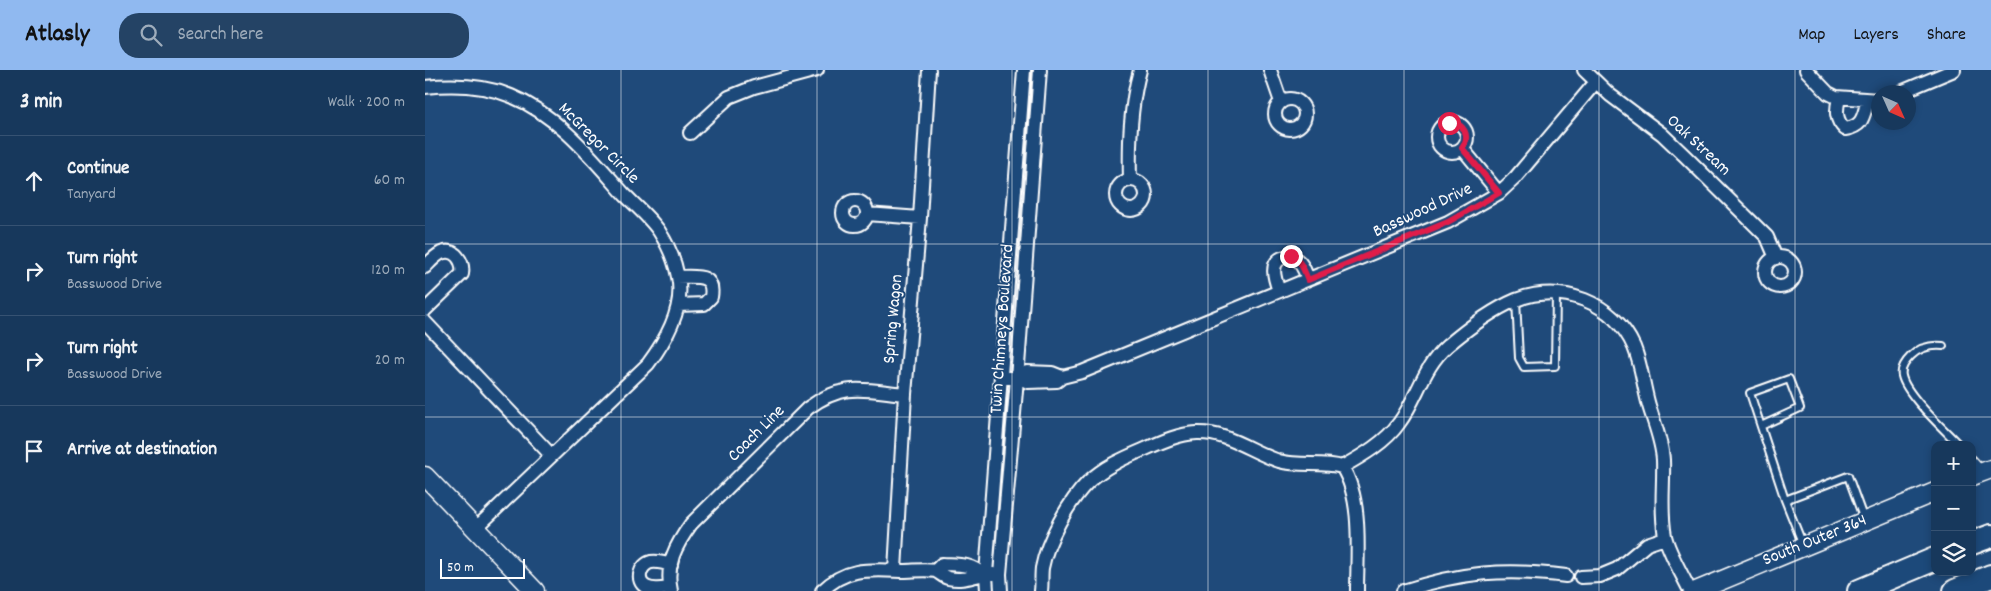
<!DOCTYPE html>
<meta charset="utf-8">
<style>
:root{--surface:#17385c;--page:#244365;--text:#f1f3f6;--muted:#9eacbb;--line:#365272;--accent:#90b9f0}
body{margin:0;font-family:Dekko,sans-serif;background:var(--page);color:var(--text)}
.controls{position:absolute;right:15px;bottom:15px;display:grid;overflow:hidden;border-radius:10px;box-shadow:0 2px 8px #0003}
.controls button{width:45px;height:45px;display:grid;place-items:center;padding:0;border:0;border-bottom:1px solid var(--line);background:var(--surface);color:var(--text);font:25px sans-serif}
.compass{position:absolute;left:1446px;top:15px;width:45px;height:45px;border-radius:50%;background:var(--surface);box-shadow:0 2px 8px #0003;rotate:135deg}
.scale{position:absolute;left:15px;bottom:12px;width:85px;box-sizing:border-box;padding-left:5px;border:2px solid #fff;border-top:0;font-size:14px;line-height:18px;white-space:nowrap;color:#fff;-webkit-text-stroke:4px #1f4a7a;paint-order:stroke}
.stop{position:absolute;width:15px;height:15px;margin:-11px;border:4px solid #e11d48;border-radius:50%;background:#fff}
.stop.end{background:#e11d48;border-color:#fff;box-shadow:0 1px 5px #0008}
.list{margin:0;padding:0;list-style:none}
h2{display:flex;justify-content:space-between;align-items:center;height:65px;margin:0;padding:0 20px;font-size:21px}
h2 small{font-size:16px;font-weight:400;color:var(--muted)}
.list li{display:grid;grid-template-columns:32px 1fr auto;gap:15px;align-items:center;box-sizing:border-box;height:90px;padding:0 20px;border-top:1px solid var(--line)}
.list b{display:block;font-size:19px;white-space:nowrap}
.list p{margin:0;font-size:16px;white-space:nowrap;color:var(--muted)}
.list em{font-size:16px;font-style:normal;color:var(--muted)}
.icon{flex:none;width:28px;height:28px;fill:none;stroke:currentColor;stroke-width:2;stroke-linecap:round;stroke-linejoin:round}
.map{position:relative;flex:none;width:1566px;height:521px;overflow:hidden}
header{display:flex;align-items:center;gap:30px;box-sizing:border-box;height:70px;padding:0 25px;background:var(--accent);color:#111}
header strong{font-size:24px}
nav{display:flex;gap:28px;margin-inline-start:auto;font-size:18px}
.search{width:350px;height:45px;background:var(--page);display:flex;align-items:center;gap:12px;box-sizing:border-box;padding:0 18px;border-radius:20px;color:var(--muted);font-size:19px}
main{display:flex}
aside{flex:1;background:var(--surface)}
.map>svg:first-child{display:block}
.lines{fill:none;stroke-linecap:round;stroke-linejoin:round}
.lane-casing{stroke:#fff;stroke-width:10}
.street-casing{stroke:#fff;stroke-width:16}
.secondary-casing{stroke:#fff;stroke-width:21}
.highway-casing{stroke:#fff;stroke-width:26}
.lane{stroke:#1f4a7a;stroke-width:6}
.street{stroke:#1f4a7a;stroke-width:12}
.secondary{stroke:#1f4a7a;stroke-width:18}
.highway{stroke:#1f4a7a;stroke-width:22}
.route{stroke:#e11d48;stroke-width:6}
.grid{fill:none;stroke:#fff;stroke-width:1;stroke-opacity:0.55}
.labels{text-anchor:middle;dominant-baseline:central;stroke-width:4;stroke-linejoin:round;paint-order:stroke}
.street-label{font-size:18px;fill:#fff;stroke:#1f4a7a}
</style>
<header>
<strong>Atlasly</strong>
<div class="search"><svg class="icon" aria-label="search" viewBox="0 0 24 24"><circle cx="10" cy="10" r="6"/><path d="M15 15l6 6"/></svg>Search here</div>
<nav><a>Map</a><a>Layers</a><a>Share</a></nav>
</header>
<main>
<aside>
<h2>3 min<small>Walk · 200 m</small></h2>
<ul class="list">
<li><svg class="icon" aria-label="ahead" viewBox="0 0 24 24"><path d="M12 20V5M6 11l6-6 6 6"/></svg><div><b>Continue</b><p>Tanyard</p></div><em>60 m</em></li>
<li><svg class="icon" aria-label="right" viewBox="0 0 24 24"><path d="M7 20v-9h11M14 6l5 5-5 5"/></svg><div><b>Turn right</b><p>Basswood Drive</p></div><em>120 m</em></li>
<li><svg class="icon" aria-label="right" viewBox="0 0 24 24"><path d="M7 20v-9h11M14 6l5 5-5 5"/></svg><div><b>Turn right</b><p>Basswood Drive</p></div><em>20 m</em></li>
<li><svg class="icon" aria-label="arrive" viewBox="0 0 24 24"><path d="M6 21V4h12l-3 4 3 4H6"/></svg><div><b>Arrive at destination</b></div></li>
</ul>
</aside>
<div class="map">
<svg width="1566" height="521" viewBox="0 0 1566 521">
<rect width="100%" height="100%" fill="#1f4a7a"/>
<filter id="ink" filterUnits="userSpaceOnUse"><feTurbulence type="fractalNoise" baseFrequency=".02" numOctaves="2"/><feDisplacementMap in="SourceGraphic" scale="10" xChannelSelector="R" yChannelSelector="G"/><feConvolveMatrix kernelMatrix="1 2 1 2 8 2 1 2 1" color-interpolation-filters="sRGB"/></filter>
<g filter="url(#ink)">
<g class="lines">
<g class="lane-casing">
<path id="lane" d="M1091,230L1094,288L1099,297L1130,296L1131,224
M1518,276C1506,275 1495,277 1486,286C1481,291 1475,298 1477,306C1481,325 1520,360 1534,375
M1336,356L1375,338L1364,309L1325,323L1360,430L1378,475
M1547,389L1558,401
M1360,430L1423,406L1439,450"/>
</g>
<g class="street-casing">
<path id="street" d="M845,0L856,32
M1159,0L1185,25L1237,64L1260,86L1342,167L1351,188
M1381,0L1403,23L1411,27L1454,30
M0,17C29,14 59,15 86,26C133,45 167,88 200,125C211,136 225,148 234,161C243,175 250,191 253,207C260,238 241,270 223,294L50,459
M1476,22L1529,0
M1414,28C1411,40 1410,50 1420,59C1439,56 1438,46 1443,30
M850 44a15 15 0 1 1 30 0a15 15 0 1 1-30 0Z
M1012 67a15 15 0 1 1 30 0a15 15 0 1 1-30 0Z
M265,63L304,27L329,17L392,0
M1037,78L1074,123
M705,110C704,73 705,36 715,0
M691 125a15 15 0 1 1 30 0a15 15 0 1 1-30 0Z
M418 143a12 12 0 1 1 24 0a12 12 0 1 1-24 0Z
M442,144L495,148
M1340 202a15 15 0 1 1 30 0a15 15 0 1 1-30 0Z
M0,197C4,193 10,186 16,183C30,177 39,192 37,204L0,240
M854,221C850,210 843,191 860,187C864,186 868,186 871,189C878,194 880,202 883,209
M253,235L279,234L286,227C290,203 271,207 253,207
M0,252L126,385
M576,308H596L603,312L632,311L637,307L657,302L1023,152L1074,123L1090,108L1170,13
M596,308L602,302L627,303L637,307
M917,397C937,386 961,372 974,353C992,329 998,297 1022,276C1042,259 1067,240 1091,230C1136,212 1189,232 1209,277C1216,294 1218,313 1223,332C1228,351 1237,370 1238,390C1239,416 1235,440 1240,466C1243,481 1258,506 1265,521
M470,500L480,324L495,148L504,0
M510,501L517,494C531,495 546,493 556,504
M1156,507L1175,506L1192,499L1222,474L1240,468
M245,518C237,519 228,521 221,517C210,511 215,495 226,492C232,491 240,493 246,495
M246,521C240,494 251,475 266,454L383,338C418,312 439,320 480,324
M397,521C422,496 447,500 479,501C488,501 501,499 510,501C514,502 518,507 523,508C542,512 551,503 568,504
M562,521L561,504L599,0
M576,521L575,504L592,309L615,0
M616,521C617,514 616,506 617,498C622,471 643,432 663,412C679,397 699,388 718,380C736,372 753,364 772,363C803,362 826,382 854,391C875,397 897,391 917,397C938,429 932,484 932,521
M978,521C1036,502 1081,498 1141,506"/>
</g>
<g class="secondary-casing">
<path id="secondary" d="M0,406L110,521
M1547,406L1566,399
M1271,521L1510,422"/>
</g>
<g class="highway-casing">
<path id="highway" d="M1547,473L1566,466
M1434,521L1510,489
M1530,521L1566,506"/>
</g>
<use href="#lane" class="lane"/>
<use href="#street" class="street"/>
<use href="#secondary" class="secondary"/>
<use href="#highway" class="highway"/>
</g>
</g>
<g class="lines" filter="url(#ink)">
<path class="route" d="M866,186C876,190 879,200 883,210L1023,152L1074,123L1037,78C1046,66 1039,52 1024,53"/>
</g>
<path class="grid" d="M196,0V521M392,0V521M587,0V521M783,0V521M979,0V521M1174,0V521M1370,0V521M0,174H1566M0,347H1566"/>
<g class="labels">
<g class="street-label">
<text transform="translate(173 74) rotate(45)">McGregor Circle</text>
<text transform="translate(1273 76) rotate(43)">Oak Stream</text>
<text transform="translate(998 141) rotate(-25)">Basswood Drive</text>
<text transform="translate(469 249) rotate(-85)">Spring Wagon</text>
<text transform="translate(578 259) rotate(-86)">Twin Chimneys Boulevard</text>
<text transform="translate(332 364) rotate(-45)">Coach Line</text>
<text transform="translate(1390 471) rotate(-22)">South Outer 364</text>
</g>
</g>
</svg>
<div class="controls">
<button>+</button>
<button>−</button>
<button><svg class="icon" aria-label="layers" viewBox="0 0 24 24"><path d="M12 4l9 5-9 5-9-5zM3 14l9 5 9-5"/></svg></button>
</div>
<svg class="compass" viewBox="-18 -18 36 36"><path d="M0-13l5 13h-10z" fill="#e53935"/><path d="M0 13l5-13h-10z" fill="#9eacbb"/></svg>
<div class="scale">50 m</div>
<div class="stop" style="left:1024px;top:53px"></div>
<div class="stop end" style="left:866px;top:186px"></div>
</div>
</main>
